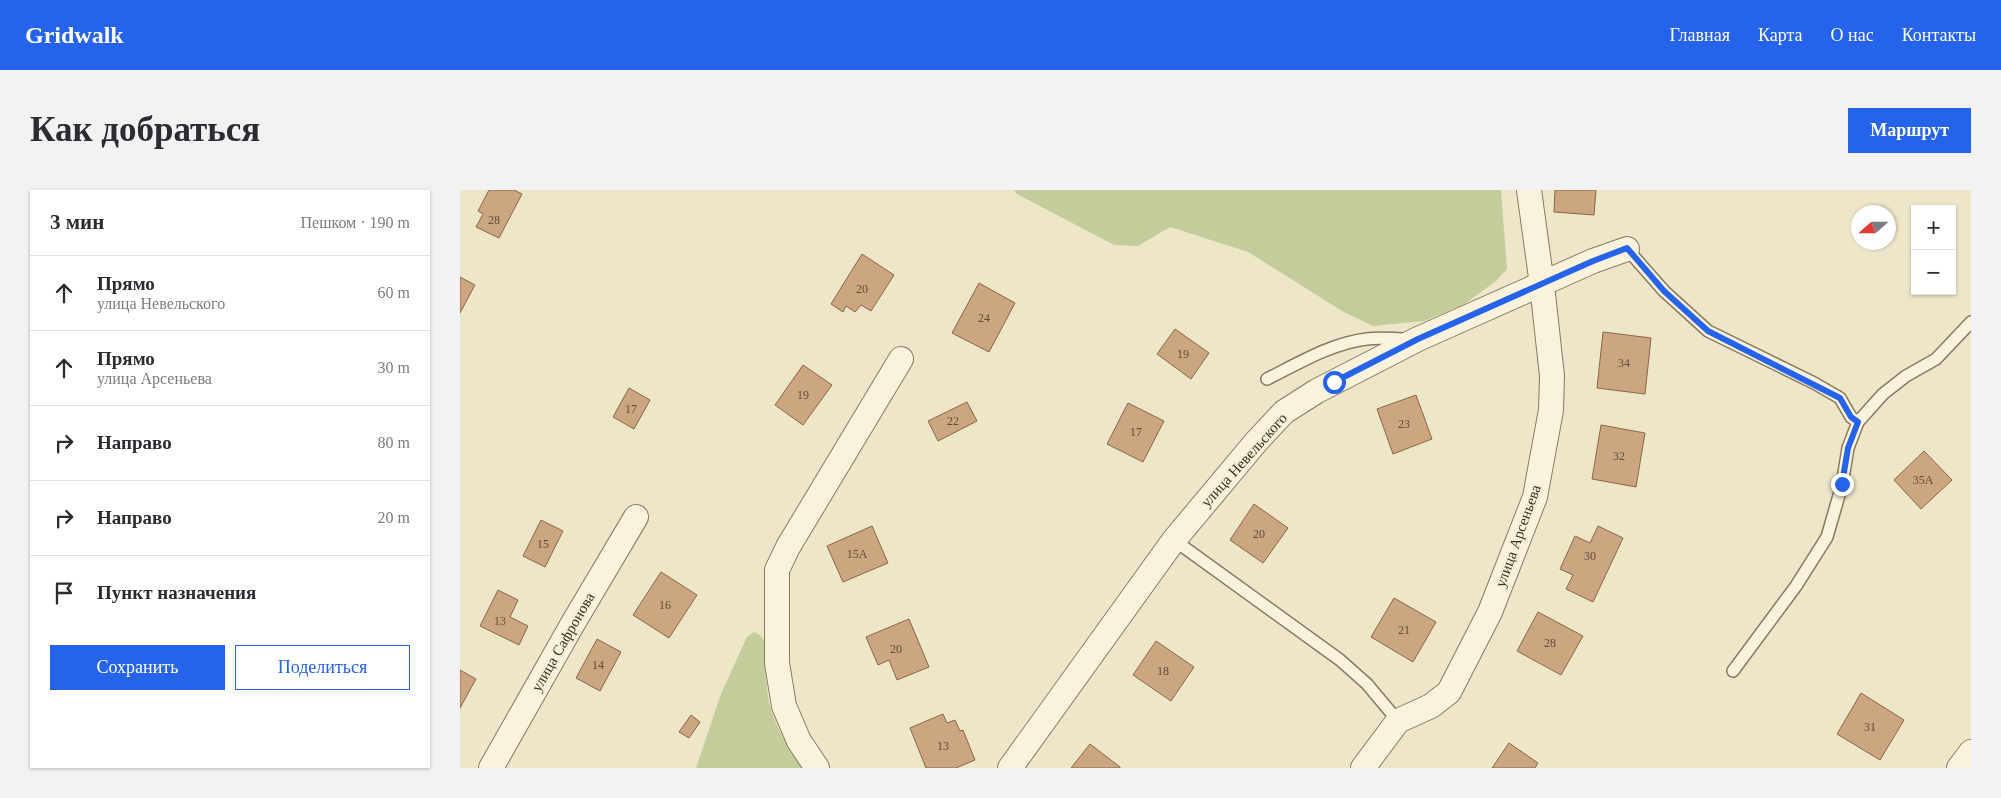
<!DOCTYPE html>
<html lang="ru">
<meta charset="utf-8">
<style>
:root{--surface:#fff;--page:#f2f2f3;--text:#2b2b33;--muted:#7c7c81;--line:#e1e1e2;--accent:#2563eb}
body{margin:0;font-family:Georgia,serif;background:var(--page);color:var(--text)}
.controls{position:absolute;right:15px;top:15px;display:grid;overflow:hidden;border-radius:0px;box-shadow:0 1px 4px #0004}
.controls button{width:45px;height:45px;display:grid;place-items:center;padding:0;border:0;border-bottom:1px solid var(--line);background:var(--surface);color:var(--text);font:25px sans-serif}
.compass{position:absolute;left:1391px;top:15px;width:45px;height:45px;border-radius:50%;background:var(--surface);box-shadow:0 1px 4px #0004;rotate:249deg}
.stop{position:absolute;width:15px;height:15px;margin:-11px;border:4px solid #2563eb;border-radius:50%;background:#fff}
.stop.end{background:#2563eb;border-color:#fff;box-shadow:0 1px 5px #0008}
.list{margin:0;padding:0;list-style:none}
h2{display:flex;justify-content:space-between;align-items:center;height:65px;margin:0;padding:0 20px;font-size:21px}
h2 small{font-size:16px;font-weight:400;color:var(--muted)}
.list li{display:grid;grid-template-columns:32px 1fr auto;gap:15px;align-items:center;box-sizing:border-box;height:75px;padding:0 20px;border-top:1px solid var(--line)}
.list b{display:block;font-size:19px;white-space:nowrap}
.list p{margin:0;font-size:16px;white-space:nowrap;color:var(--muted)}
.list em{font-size:16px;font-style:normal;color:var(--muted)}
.actions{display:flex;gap:10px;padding:15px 20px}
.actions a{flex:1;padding:11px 0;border:1px solid var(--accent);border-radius:0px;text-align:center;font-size:18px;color:var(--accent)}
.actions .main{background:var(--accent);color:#fff}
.icon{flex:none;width:28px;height:28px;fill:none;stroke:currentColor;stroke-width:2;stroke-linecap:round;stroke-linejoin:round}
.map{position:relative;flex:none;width:1511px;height:578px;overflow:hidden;border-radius:0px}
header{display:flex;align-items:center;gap:30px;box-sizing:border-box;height:70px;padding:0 25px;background:var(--accent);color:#fff}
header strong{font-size:24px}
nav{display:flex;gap:28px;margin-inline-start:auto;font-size:18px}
.intro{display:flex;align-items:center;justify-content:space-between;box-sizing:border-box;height:120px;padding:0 30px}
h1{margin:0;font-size:35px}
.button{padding:12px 22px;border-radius:0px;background:var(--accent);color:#fff;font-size:18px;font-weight:700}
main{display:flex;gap:30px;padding:0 30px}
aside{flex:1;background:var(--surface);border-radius:0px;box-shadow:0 1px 4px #0004}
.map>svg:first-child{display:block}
.green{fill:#c3cd9c}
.building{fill:#cba680;stroke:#896644}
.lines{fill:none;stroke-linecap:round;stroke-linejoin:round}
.lane-casing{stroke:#8a795e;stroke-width:14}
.street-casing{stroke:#8a795e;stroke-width:26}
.lane{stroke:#f9f3dc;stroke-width:11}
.street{stroke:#f9f3dc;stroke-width:24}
.route{stroke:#2563eb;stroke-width:6}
.labels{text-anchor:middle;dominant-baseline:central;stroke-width:5;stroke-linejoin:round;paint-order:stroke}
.number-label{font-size:12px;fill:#5f4e39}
.street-label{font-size:15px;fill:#3b3021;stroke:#f6f0d8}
</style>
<header>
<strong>Gridwalk</strong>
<nav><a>Главная</a><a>Карта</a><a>О нас</a><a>Контакты</a></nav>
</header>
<div class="intro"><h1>Как добраться</h1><a class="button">Маршрут</a></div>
<main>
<aside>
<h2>3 мин<small>Пешком · 190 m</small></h2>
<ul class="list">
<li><svg class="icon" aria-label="ahead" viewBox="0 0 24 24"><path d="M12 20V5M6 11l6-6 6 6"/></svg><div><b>Прямо</b><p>улица Невельского</p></div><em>60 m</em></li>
<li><svg class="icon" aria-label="ahead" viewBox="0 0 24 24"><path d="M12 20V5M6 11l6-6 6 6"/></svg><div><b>Прямо</b><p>улица Арсеньева</p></div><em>30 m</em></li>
<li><svg class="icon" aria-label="right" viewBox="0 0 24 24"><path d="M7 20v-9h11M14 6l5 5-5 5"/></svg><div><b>Направо</b></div><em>80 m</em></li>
<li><svg class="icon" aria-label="right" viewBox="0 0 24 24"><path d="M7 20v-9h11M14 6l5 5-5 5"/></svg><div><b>Направо</b></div><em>20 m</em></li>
<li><svg class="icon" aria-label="arrive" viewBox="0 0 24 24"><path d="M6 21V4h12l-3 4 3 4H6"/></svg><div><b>Пункт назначения</b></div></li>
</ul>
<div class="actions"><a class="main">Сохранить</a><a>Поделиться</a></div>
</aside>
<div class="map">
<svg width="1511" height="578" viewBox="0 0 1511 578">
<rect width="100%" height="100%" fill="#eee6c9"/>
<path class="green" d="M554,0H1041L1047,79L1037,90L1005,114L964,131L913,136L882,121L788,62L710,37L678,56L654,55L557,4Z
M294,442C312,449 303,465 305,482C307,492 307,503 309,512C315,536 329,558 342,578H236L261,504L287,447Z"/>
<path class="building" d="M29,0H54L62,4L39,48L16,37L23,24L18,21Z
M1095,0H1136L1134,25L1094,22Z
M402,64L434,85L411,121L401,115L395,122L386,116L383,122L371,114Z
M0,87L15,95L0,123Z
M519,93L555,113L529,162L492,143Z
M715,139L749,163L731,189L697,164Z
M1143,142L1191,148L1185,204L1137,198Z
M343,175L372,195L343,235L315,215Z
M169,198L190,210L174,239L153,227Z
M956,205L972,249L933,264L917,219Z
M507,212L517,231L478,251L468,231Z
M668,213L704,231L683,272L647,254Z
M1141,235L1185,243L1176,297L1132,289Z
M1464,261L1492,290L1461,319L1434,290Z
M794,314L828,338L803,373L770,350Z
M81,330L103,341L85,377L63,366Z
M412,336L428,373L383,392L367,356Z
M1138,336L1163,348L1133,412L1106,399L1113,385L1100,379L1115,346L1130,353Z
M201,382L237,405L209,448L173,425Z
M38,400L58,410L50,427L68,436L59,455L20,436Z
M934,408L976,432L953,472L911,447Z
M1078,422L1123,446L1101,485L1057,461Z
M449,429L469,477L437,490L429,470L418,475L406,447Z
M137,449L161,462L140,501L116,488Z
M696,451L734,477L711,511L673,485Z
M0,480L16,489L0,518Z
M1401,503L1444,530L1420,570L1377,544Z
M483,524L487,533L495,530L500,541L503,540L515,570L496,578H466L450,538Z
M231,525L240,532L229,548L219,542Z
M1049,553L1078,573L1075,578H1032Z
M630,554L660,577V578H611Z"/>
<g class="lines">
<g class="lane-casing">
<path id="lane" d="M1167,59L1204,101L1248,141L1354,193L1380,208L1391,227L1398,232L1388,258L1382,295L1367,347L1336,396L1273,481
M807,189C839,173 872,153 907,149C920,147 934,149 946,149
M1398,232L1423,204L1446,186L1476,169L1511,132
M714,350L880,470L907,494L938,531"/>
</g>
<g class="street-casing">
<path id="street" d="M31,578L112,435L176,327
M357,578L339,551L324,516L317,473V380L328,357L441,169
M550,578L714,350L796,252L824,222L857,201L958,149L1133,71L1167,59
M903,578L938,531L971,516L989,502L1030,422L1075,307L1091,220L1092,186L1082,95L1069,0
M1499,578L1511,562"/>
</g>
<use href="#lane" class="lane"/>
<use href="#street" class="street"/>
</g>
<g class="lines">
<path class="route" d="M874,192L958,149L1133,71L1167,58L1204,101L1248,141L1380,208L1391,227L1398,232L1388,258L1382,294"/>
</g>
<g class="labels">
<g class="number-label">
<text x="34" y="30">28</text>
<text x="402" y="99">20</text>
<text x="524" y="128">24</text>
<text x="723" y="164">19</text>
<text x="1164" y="173">34</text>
<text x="343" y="205">19</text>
<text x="171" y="219">17</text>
<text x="493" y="231">22</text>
<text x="944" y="234">23</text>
<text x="676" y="242">17</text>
<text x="1159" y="266">32</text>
<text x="1463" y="290">35А</text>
<text x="799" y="344">20</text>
<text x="83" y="354">15</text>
<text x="397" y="364">15А</text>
<text x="1130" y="366">30</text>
<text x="205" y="415">16</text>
<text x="40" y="431">13</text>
<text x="944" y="440">21</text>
<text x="1090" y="453">28</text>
<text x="436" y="459">20</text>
<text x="138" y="475">14</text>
<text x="703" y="481">18</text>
<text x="1410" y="537">31</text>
<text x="483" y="556">13</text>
</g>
<g class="street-label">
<text transform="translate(784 270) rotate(-48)">улица Невельского</text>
<text transform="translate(1058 346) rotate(-70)">улица Арсеньева</text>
<text transform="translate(103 452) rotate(-60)">улица Сафронова</text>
</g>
</g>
</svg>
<div class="controls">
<button>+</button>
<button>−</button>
</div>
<svg class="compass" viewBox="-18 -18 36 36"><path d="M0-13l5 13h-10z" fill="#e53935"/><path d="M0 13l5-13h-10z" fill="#7c7c81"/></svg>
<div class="stop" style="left:874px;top:192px"></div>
<div class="stop end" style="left:1382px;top:294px"></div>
</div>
</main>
